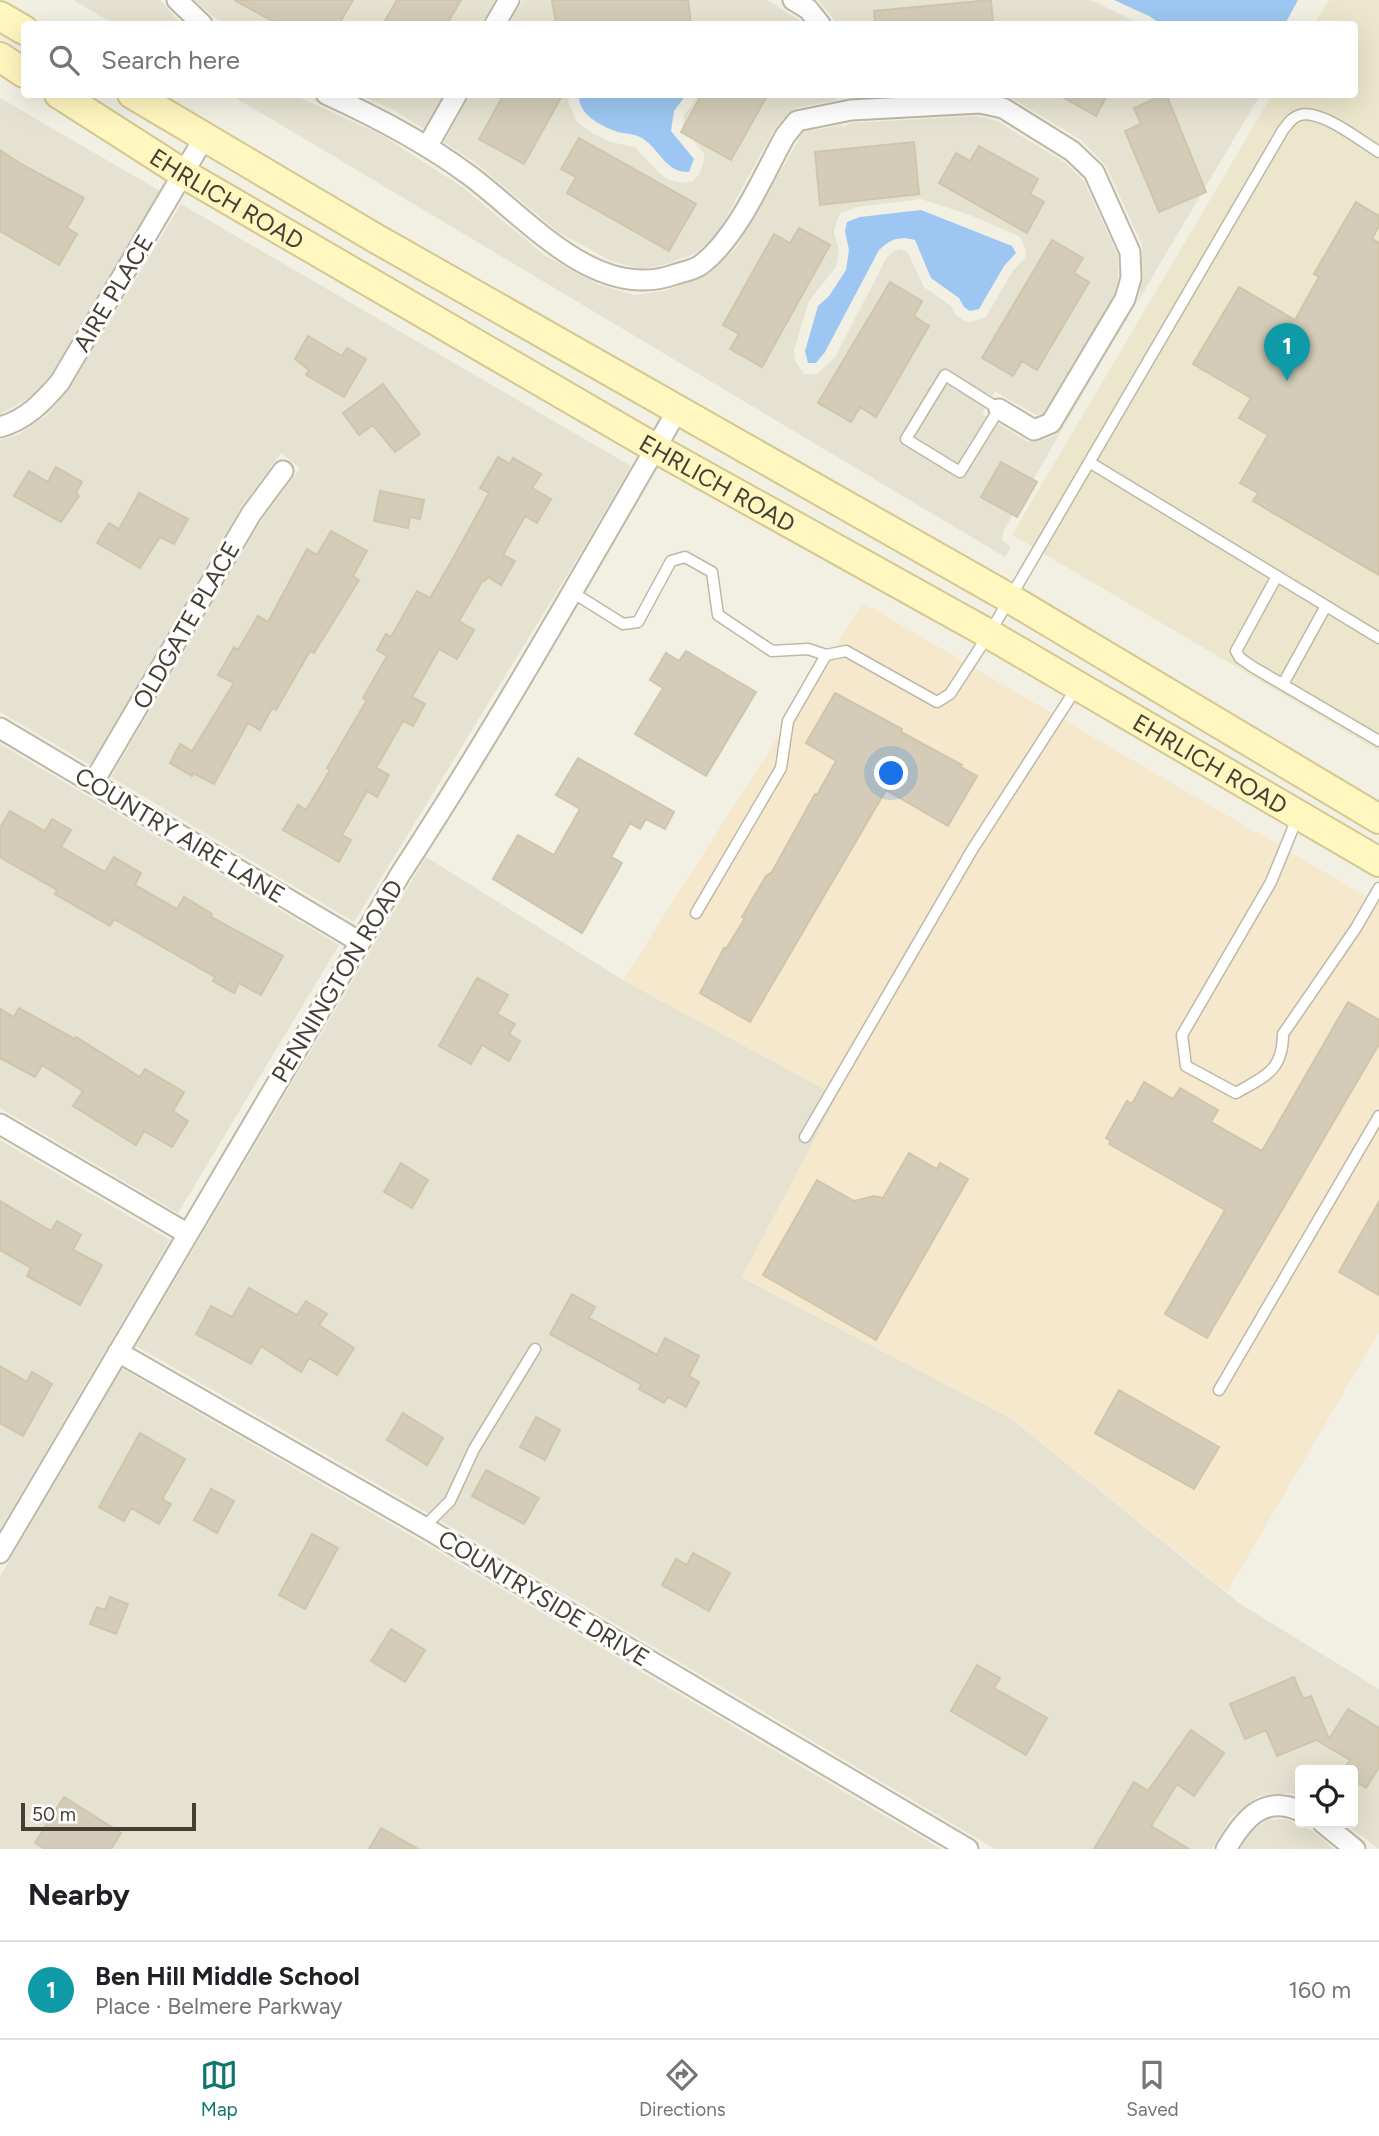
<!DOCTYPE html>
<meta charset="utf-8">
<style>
:root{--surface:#fff;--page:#f6f6f6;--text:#202124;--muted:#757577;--line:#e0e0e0;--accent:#0f766e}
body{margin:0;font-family:Figtree,sans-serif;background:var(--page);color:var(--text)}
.controls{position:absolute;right:21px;bottom:21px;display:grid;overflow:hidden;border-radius:7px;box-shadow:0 7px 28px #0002}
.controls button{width:63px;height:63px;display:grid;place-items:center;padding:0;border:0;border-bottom:2px solid var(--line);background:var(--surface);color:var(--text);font:35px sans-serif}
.scale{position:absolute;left:21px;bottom:18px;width:175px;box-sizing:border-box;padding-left:7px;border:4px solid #443f33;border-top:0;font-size:19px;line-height:24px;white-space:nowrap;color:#443f33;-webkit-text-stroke:5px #fff;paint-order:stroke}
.you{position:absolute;left:892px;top:774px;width:24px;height:24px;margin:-18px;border:5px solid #fff;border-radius:50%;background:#1a73e8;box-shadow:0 0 0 10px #1a73e833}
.badge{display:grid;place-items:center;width:46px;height:46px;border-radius:50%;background:var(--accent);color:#fff;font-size:23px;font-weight:700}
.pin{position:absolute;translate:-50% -58px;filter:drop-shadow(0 2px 4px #0008)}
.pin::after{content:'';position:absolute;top:37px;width:24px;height:21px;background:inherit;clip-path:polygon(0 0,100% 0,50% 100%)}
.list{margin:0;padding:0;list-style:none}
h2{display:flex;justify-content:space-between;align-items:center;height:91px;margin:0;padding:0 28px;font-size:30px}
h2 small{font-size:23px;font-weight:400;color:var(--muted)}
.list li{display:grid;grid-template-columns:46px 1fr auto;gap:21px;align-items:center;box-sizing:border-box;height:98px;padding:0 28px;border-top:2px solid var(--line)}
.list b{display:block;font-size:26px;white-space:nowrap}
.list p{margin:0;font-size:23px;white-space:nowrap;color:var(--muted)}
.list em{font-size:23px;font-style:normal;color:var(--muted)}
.icon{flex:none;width:38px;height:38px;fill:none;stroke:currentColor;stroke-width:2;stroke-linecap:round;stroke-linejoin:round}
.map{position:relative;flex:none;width:1379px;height:1849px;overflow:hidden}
.search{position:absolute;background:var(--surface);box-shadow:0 7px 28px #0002;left:21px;right:21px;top:21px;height:77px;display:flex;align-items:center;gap:18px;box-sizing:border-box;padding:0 24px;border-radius:7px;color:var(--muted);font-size:26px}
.sheet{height:189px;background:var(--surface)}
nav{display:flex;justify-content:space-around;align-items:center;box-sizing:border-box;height:98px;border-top:2px solid var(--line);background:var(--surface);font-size:19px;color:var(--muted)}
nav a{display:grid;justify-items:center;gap:4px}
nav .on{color:var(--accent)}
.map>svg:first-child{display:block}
.residential{fill:#e6e2d1;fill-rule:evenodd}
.commercial{fill:#f6e8cd}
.education{fill:#ece6cc}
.water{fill:#9dc7f2}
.building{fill:#d4ccb8;stroke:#cfc5ab;stroke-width:2}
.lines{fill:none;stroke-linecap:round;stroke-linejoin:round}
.lane-casing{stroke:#beb8a6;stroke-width:13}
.street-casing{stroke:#beb8a6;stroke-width:23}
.secondary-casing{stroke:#d4c891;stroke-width:32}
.lane{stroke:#fff;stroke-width:10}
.street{stroke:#fff;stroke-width:19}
.secondary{stroke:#fff6c0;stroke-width:28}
.labels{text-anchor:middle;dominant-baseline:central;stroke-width:6;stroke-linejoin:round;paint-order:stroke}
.street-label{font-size:24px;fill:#443f33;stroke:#fff}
</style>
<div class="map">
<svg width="1379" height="1849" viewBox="0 0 1379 1849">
<rect width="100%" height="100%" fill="#f2efe3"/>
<path class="residential" d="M73,0H160L181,24H114Z
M194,0H495L482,24H222Z
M523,0H767L799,20L803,24H509Z
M818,0H1091L1140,24H838Z
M834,94L836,100L796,108L788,113L774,130L717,234L694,254L663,265L641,269L611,261L558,232L477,164L444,142L470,95H569L568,101L577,122L592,133L611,142L635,147L659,173L669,180L683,183L693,181L699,174L704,161V154L683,127L684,115L699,95Z
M231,95H294L380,134L461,186L544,255L599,285L635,295L665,291L708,275L737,247L803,132L842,125L843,127L852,123L977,116L997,121L1064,162L1084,181L1118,256V278L1114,295L1043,413L1036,415L995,391L982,414L1027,441L1037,442L1054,436L1061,430L1102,361L1004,530L1002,540L1011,547L1005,557ZM921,199L970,215L1020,237L1026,250L1025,258L1012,272L986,317L971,322L964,321L955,314L951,306L924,287L907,251L900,249L894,251L887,257L835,357L817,374H804L795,361L794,350L809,301L836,267L839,251L834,232L837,220L841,213L857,207Z
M359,95H443L424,129L393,110Z
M1002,95H1260L1138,301L1143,277L1142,245L1106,166L1081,140L1010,97Z
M0,98L160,191L51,374L31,397L0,414Z
M181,204L631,466L577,559L354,922L111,777L261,521L300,468L281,453L241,507L90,765L0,712V440L18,435L46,416L70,388Z
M0,744L339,945L178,1213L0,1108Z
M426,857L623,980L837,1096L743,1278L1010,1418L1240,1604L1379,1689V1849L1344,1823H1353V1770H1300V1796L1291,1793L1258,1796L1230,1818L1212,1849H995L431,1515L136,1346Z
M0,1140L170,1240L0,1529Z
M122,1369L417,1539L941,1849H0V1577Z
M1286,1819L1312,1831L1334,1849H1240L1249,1832L1267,1820Z"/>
<path class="commercial" d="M863,603L1379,904V1332L1227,1592L1010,1418L742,1277L837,1096L623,980Z"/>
<path class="education" d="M1329,0H1379V751L1012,535L1272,95L1354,94V24H1314Z"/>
<path class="water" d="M1114,0H1298L1285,24H1161L1149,16Z
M579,95H686L674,111L671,131L694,159L689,172C665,173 660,149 642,138C634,133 623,134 615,131C599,125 578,114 579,95Z
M921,210L1012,246L1016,253L1004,266L979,309L970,311L964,307L959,298L931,278L915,240C898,236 891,239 879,250L825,352L816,363H808L805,351L818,306L829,296L846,270L849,250L845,231L847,222L860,217Z"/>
<path class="building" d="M234,0H353L339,24H278Z
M397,0H461L447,24H383Z
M552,0H688L691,24H556Z
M991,0L993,24H875L874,11Z
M504,94H563L524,164L479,139Z
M702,94H768L731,160L681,132Z
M1057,94H1108L1096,116Z
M1166,94L1206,192L1159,212L1125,131L1141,124L1134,108Z
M579,138L696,204L669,251L567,193L576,177L561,169Z
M914,142L919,194L820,205L815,152Z
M979,146L1038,179L1030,194L1044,202L1027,233L939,183L956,153L970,161Z
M0,150L21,164L84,198L67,228L77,234L59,265L0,231Z
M1356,202L1379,216V226L1372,239L1379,243V575L1253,501L1258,493L1240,483L1268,435L1239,418L1251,398L1193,364L1239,287L1295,320L1319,277L1314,274Z
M799,228L830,245L762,367L730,349L739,334L723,325L774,234L790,243Z
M1052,240L1083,258L1074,273L1089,282L1037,370L1022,361L1013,376L982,358Z
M890,282L922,301L914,316L929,326L876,417L860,407L851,422L818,403Z
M308,336L342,356L347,348L366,359L344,397L306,375L309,370L295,359Z
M383,384L420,434L395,452L373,425L359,435L343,413Z
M498,457L510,464L513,458L541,474L532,488L551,499L537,523L525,516L503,555L515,561L501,585L488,577L485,581L483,580L459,621L474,630L457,659L439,649L412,697L425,704L413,726L403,721L376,768L389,775L377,797L367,791L342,835L351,840L339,862L283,830L298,805L306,810L330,770L327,768L367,700L363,698L387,656L377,650L386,634L391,637L417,591L430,598L451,562L489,493L480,488Z
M1001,462L1037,482L1017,517L981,497Z
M56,467L82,482L76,493L79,496L61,522L14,496L29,471L48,482Z
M380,491L424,500L420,519L410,517L408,528L374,521Z
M139,493L188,519L174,544L160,537L140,568L97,543L109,523L119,529Z
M331,531L367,551L353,576L359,580L314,653L310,651L276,710L272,708L260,730L248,723L214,784L193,773L192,776L170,763L180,744L192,751L234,683L218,675L234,647L238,650L258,616L268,622L307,549L317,555Z
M686,651L756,692L706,776L635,734L663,688L650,680L666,653L679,661Z
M835,693L902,729L901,732L962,765L961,767L977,776L948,826L886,790L750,1022L700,993L724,948L726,949L745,918L742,917L766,876L772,872L815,794L817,795L836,761L806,743Z
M578,758L674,812L665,829L646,819L640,829L630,823L611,857L622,863L582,933L493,879L518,835L554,855L580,809L556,795Z
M10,811L45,831L52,819L71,830L61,847L105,872L114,857L141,873L135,885L177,909L184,897L212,914L211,917L283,956L261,995L239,983L234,993L213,981L215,977L114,919L110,926L55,894L57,890L0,857V828Z
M477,978L508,995L497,1014L515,1024L509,1034L520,1041L509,1061L482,1045L471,1064L439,1046Z
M1348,1002L1379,1020V1044L1207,1338L1165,1314L1225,1210L1109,1144L1111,1141L1106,1138L1127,1101L1132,1104L1144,1082L1173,1099L1180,1088L1218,1110L1211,1122L1262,1151Z
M19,1008L75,1039L76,1037L140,1077L145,1069L184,1092L173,1111L188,1121L172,1147L144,1131L136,1145L73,1106L83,1091L42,1065L35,1077L0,1058V1009L14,1017Z
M909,1153L937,1169L940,1163L968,1179L876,1340L763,1275L817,1180L854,1201L874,1196L883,1198Z
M401,1163L428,1180L412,1208L384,1192Z
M0,1201L51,1231L57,1221L81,1235L73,1250L102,1265L80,1305L27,1276L31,1268L0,1250Z
M1379,1202V1295L1339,1272Z
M249,1288L297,1315L306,1301L327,1314L319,1325L354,1348L337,1375L309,1358L301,1372L261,1346L251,1364L196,1334L211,1306L232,1317Z
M572,1294L595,1307L589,1318L657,1355L665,1338L699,1356L689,1376L699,1382L686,1407L668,1397L664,1403L639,1389L641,1384L550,1334Z
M0,1366L27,1382L32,1372L52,1384L23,1436L0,1423Z
M1119,1390L1219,1447L1194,1489L1095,1433Z
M403,1413L443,1438L427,1465L387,1440Z
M536,1417L560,1430L545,1460L520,1447Z
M140,1433L185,1459L162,1499L171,1504L159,1524L131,1508L124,1521L99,1507Z
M486,1470L539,1498L524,1524L472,1496Z
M211,1489L234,1501L217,1533L194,1520Z
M312,1534L338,1548L305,1609L279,1595Z
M693,1553L730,1573L709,1611L662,1585L676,1559L687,1565Z
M110,1597L128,1604L116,1634L90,1624L97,1607L105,1610Z
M391,1629L425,1650L405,1682L371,1661Z
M977,1665L1000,1678L994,1688L1047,1718L1026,1755L951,1711Z
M1294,1677L1303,1699L1311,1696L1329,1739L1348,1709L1379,1728V1767L1366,1788L1353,1780V1770H1343L1350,1760L1316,1740L1277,1756L1266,1730L1245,1739L1230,1704Z
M1191,1730L1224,1753L1194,1796L1177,1784L1151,1826L1189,1849H1094L1134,1782L1148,1791Z
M64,1797L121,1833L111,1849H45L35,1843Z
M381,1828L418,1849H369Z"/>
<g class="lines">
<g class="lane-casing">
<path id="lane" d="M945,375L999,409L960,472L906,439Z
M1089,462L1379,638
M1277,576L1236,651L1240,658L1253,667L1379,741
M572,592L623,624L638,622L671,561L685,557L712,572L718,615L772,651L808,649L826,655
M1283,684L1326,606
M1298,816L1271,882L1182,1035L1186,1066L1236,1093C1265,1076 1283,1071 1283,1034L1356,928L1379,888
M696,913L781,768L788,721L826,655L846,651L937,702L950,694L989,634L1283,130C1288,124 1292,117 1300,115C1321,109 1361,141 1379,152
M805,1137L972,850L1077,687
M1219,1390L1379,1116
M424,1527L450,1501L474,1449L535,1349"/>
</g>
<g class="street-casing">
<path id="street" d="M177,0L202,24
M793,0L808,9L820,24
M495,24L509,0
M326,94C376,117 425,142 469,175C525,216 595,302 673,275C682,272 695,270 702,264C738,236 763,176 785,136L797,121L851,110L980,103L1003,108L1072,151L1094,172L1130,252L1131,278L1125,299L1051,423L1034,430L999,409
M427,147L457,94
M0,427C26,420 43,402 60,382L204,138
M0,728L360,942
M93,783L251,514L283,471
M0,1124L188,1234
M118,1352L424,1527L968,1849
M0,1553L401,873C499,723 587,566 677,411
M1323,1823L1355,1849
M1226,1849C1243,1820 1263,1794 1300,1811"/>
</g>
<g class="secondary-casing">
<g id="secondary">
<path d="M0,16L24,30"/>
<path d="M0,57L24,73"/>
<path id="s1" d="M59,94L184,174L655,448L989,634L1379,862"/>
<path d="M132,94L375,238L1009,598L1379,819"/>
</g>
</g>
<use href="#lane" class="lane"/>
<use href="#street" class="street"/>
<use href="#secondary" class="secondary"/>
</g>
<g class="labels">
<g class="street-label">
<text stroke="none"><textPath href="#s1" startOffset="198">EHRLICH ROAD</textPath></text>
<text transform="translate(113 293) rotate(-59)">AIRE PLACE</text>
<text stroke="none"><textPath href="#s1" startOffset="765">EHRLICH ROAD</textPath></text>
<text transform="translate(186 625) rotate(-60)">OLDGATE PLACE</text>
<text stroke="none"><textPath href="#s1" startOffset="1332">EHRLICH ROAD</textPath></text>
<text transform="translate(180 835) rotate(31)">COUNTRY AIRE LANE</text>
<text transform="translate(337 981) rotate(-59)">PENNINGTON ROAD</text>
<text transform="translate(544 1598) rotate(31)">COUNTRYSIDE DRIVE</text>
</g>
</g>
</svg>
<div class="controls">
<button><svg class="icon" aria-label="locate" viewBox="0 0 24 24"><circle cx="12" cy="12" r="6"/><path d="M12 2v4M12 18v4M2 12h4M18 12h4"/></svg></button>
</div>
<div class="scale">50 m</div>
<div class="you"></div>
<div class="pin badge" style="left:1287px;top:381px;background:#0f9aa8">1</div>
<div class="search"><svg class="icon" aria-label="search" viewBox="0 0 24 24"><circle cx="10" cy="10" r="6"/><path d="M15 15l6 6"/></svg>Search here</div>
</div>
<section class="sheet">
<h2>Nearby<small></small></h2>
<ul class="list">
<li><span class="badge" style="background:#0f9aa8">1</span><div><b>Ben Hill Middle School</b><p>Place · Belmere Parkway</p></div><em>160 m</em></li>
</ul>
</section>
<nav>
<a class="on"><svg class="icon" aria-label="map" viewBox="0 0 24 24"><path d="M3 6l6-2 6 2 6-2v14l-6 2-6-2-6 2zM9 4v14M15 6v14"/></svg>Map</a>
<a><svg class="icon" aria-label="directions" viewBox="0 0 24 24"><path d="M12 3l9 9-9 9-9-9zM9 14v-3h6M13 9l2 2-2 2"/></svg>Directions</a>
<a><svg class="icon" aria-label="saved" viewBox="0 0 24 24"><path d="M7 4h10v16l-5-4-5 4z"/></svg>Saved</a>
</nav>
